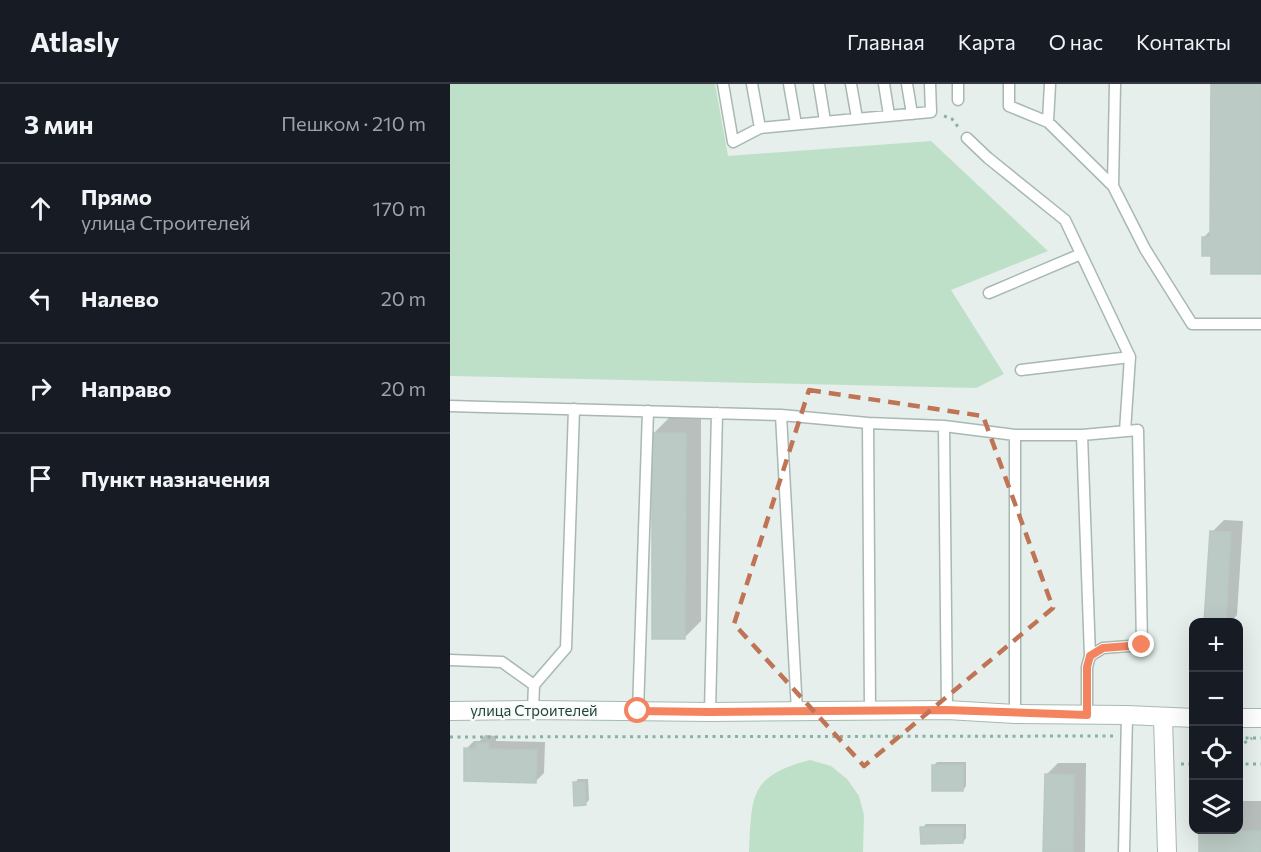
<!DOCTYPE html>
<html lang="ru">
<meta charset="utf-8">
<style>
:root{--surface:#171b24;--page:#242831;--text:#f1f3f6;--muted:#9ea1a6;--line:#363941}
body{margin:0;font-family:Commissioner,sans-serif;background:var(--page);color:var(--text)}
.controls{position:absolute;right:18px;bottom:18px;display:grid;overflow:hidden;border-radius:12px;box-shadow:0 6px 24px #0002}
.controls button{width:54px;height:54px;display:grid;place-items:center;padding:0;border:0;border-bottom:2px solid var(--line);background:var(--surface);color:var(--text);font:30px sans-serif}
.stop{position:absolute;width:18px;height:18px;margin:-14px;border:4px solid #f4845f;border-radius:50%;background:#fff}
.stop.end{background:#f4845f;border-color:#fff;box-shadow:0 2px 6px #0008}
.list{margin:0;padding:0;list-style:none}
h2{display:flex;justify-content:space-between;align-items:center;height:78px;margin:0;padding:0 24px;font-size:26px}
h2 small{font-size:20px;font-weight:400;color:var(--muted)}
.list li{display:grid;grid-template-columns:39px 1fr auto;gap:18px;align-items:center;box-sizing:border-box;height:90px;padding:0 24px;border-top:2px solid var(--line)}
.list b{display:block;font-size:22px;white-space:nowrap}
.list p{margin:0;font-size:20px;white-space:nowrap;color:var(--muted)}
.list em{font-size:20px;font-style:normal;color:var(--muted)}
.icon{flex:none;width:33px;height:33px;fill:none;stroke:currentColor;stroke-width:2;stroke-linecap:round;stroke-linejoin:round}
.map{position:relative;flex:none;width:811px;height:768px;overflow:hidden}
header{display:flex;align-items:center;gap:36px;box-sizing:border-box;height:84px;padding:0 30px;background:var(--surface);border-bottom:2px solid var(--line)}
header strong{font-size:28px}
nav{display:flex;gap:33px;margin-inline-start:auto;font-size:21px}
main{display:flex}
aside{flex:1;background:var(--surface)}
.map>svg:first-child{display:block}
.green{fill:#bfe0c8}
.shadow{fill:#0003}
.building{fill:#bbcac4;stroke:#b8c9c2;stroke-width:1.5}
.lines{fill:none;stroke-linecap:round;stroke-linejoin:round}
.service-casing{stroke:#a8b8b2;stroke-width:13}
.minor-casing{stroke:#a8b8b2;stroke-width:20}
.path{stroke:#86b3a5;stroke-width:3;stroke-dasharray:3 4.5;stroke-linecap:butt}
.service{stroke:#fff;stroke-width:10}
.minor{stroke:#fff;stroke-width:18}
.route{stroke:#f4845f;stroke-width:8}
.marked{fill:none;stroke:#c07456;stroke-width:4.5;stroke-dasharray:12 8;stroke-linejoin:round}
.labels{text-anchor:middle;dominant-baseline:central;stroke-width:4.5;stroke-linejoin:round;paint-order:stroke}
.street-label{font-size:15px;fill:#24423a;stroke:#f7fbf9}
</style>
<header>
<strong>Atlasly</strong>
<nav><a>Главная</a><a>Карта</a><a>О нас</a><a>Контакты</a></nav>
</header>
<main>
<aside>
<h2>3 мин<small>Пешком · 210 m</small></h2>
<ul class="list">
<li><svg class="icon" aria-label="ahead" viewBox="0 0 24 24"><path d="M12 20V5M6 11l6-6 6 6"/></svg><div><b>Прямо</b><p>улица Строителей</p></div><em>170 m</em></li>
<li><svg class="icon" aria-label="left" viewBox="0 0 24 24"><path d="M17 20v-9H6M10 6l-5 5 5 5"/></svg><div><b>Налево</b></div><em>20 m</em></li>
<li><svg class="icon" aria-label="right" viewBox="0 0 24 24"><path d="M7 20v-9h11M14 6l5 5-5 5"/></svg><div><b>Направо</b></div><em>20 m</em></li>
<li><svg class="icon" aria-label="arrive" viewBox="0 0 24 24"><path d="M6 21V4h12l-3 4 3 4H6"/></svg><div><b>Пункт назначения</b></div></li>
</ul>
</aside>
<div class="map">
<svg width="811" height="768" viewBox="0 0 811 768">
<rect width="100%" height="100%" fill="#e6efeb"/>
<path class="green" d="M0,0H265L278,72L481,57L598,167L501,206L554,290L526,304L0,292Z
M360,676L381,682L397,695L409,712L414,731L413,768H299C302,711 299,692 360,676Z"/>
<path class="shadow" d="M762,0H811V188L762,171L754,153L762,145Z
M220,333H251V537L235,553L204,349Z
M774,436L793,437L787,531L780,538H756L762,448Z
M35,651L46,652V657L95,658L94,689L86,697L16,665L24,657H30Z
M487,678H516V702L513,706L483,682Z
M608,679H636L635,768H595L596,691Z
M128,695H138L139,716L135,720L125,699Z
M788,717H811V768H750V748L752,746H788Z
M476,740H516V754L513,758L472,744Z"/>
<path class="building" d="M761,0H811V190H761V172H752V153H760Z
M202,349H236L235,555H202Z
M760,447L781,448L776,538H754Z
M26,659H39V665L87,666L86,699L14,697V664L26,665Z
M482,681H513V707H482Z
M595,690L624,691L623,768H593Z
M123,698H135L136,721L124,722Z
M470,743H513V759L471,760Z
M749,747H811V768H749Z"/>
<g class="lines">
<g class="service-casing">
<path id="service" d="M273,0L283,58L310,44L481,28L480,0
M302,0L310,44
M339,0L346,40
M369,0L375,37
M401,0L407,34
M434,0L439,31
M457,0L462,30
M559,0V22L598,38L663,102L695,165L742,240H811
M508,16V0
M598,38L600,0
M517,54L538,74L615,136L680,273L675,347
M663,102L665,0
M539,209L631,170
M571,286L680,273
M0,322L331,331L418,339L494,342L565,351H632L688,346L692,561L653,564L640,572L637,583V631
M331,331L347,627
M418,339L420,626
M494,342L497,626
M632,351L640,572
M0,576L52,578L84,601L83,626
M84,601L116,564L124,325
M188,627L198,327
M260,628L267,329
M565,630V351
M674,768L677,631"/>
</g>
<g class="minor-casing">
<path id="minor" d="M0,627L83,626L260,628L497,626L565,630L677,631L744,634
M713,633L717,768
M788,634H811"/>
</g>
<path class="path" d="M494,32L502,35L509,44
M0,653L664,652
M788,654H811
M788,663L802,654
M731,680H744
M788,680H811"/>
<use href="#service" class="service"/>
<use href="#minor" class="minor"/>
</g>
<g class="lines">
<path class="route" d="M188,627L260,628L496,626L637,631V583L640,572L653,564L692,561"/>
</g>
<path class="marked" d="M359,306L533,332L603,524L414,682L284,540Z"/>
<g class="labels">
<g class="street-label">
<text x="84" y="626">улица Строителей</text>
</g>
</g>
</svg>
<div class="controls">
<button>+</button>
<button>−</button>
<button><svg class="icon" aria-label="locate" viewBox="0 0 24 24"><circle cx="12" cy="12" r="6"/><path d="M12 2v4M12 18v4M2 12h4M18 12h4"/></svg></button>
<button><svg class="icon" aria-label="layers" viewBox="0 0 24 24"><path d="M12 4l9 5-9 5-9-5zM3 14l9 5 9-5"/></svg></button>
</div>
<div class="stop" style="left:188px;top:627px"></div>
<div class="stop end" style="left:692px;top:561px"></div>
</div>
</main>
